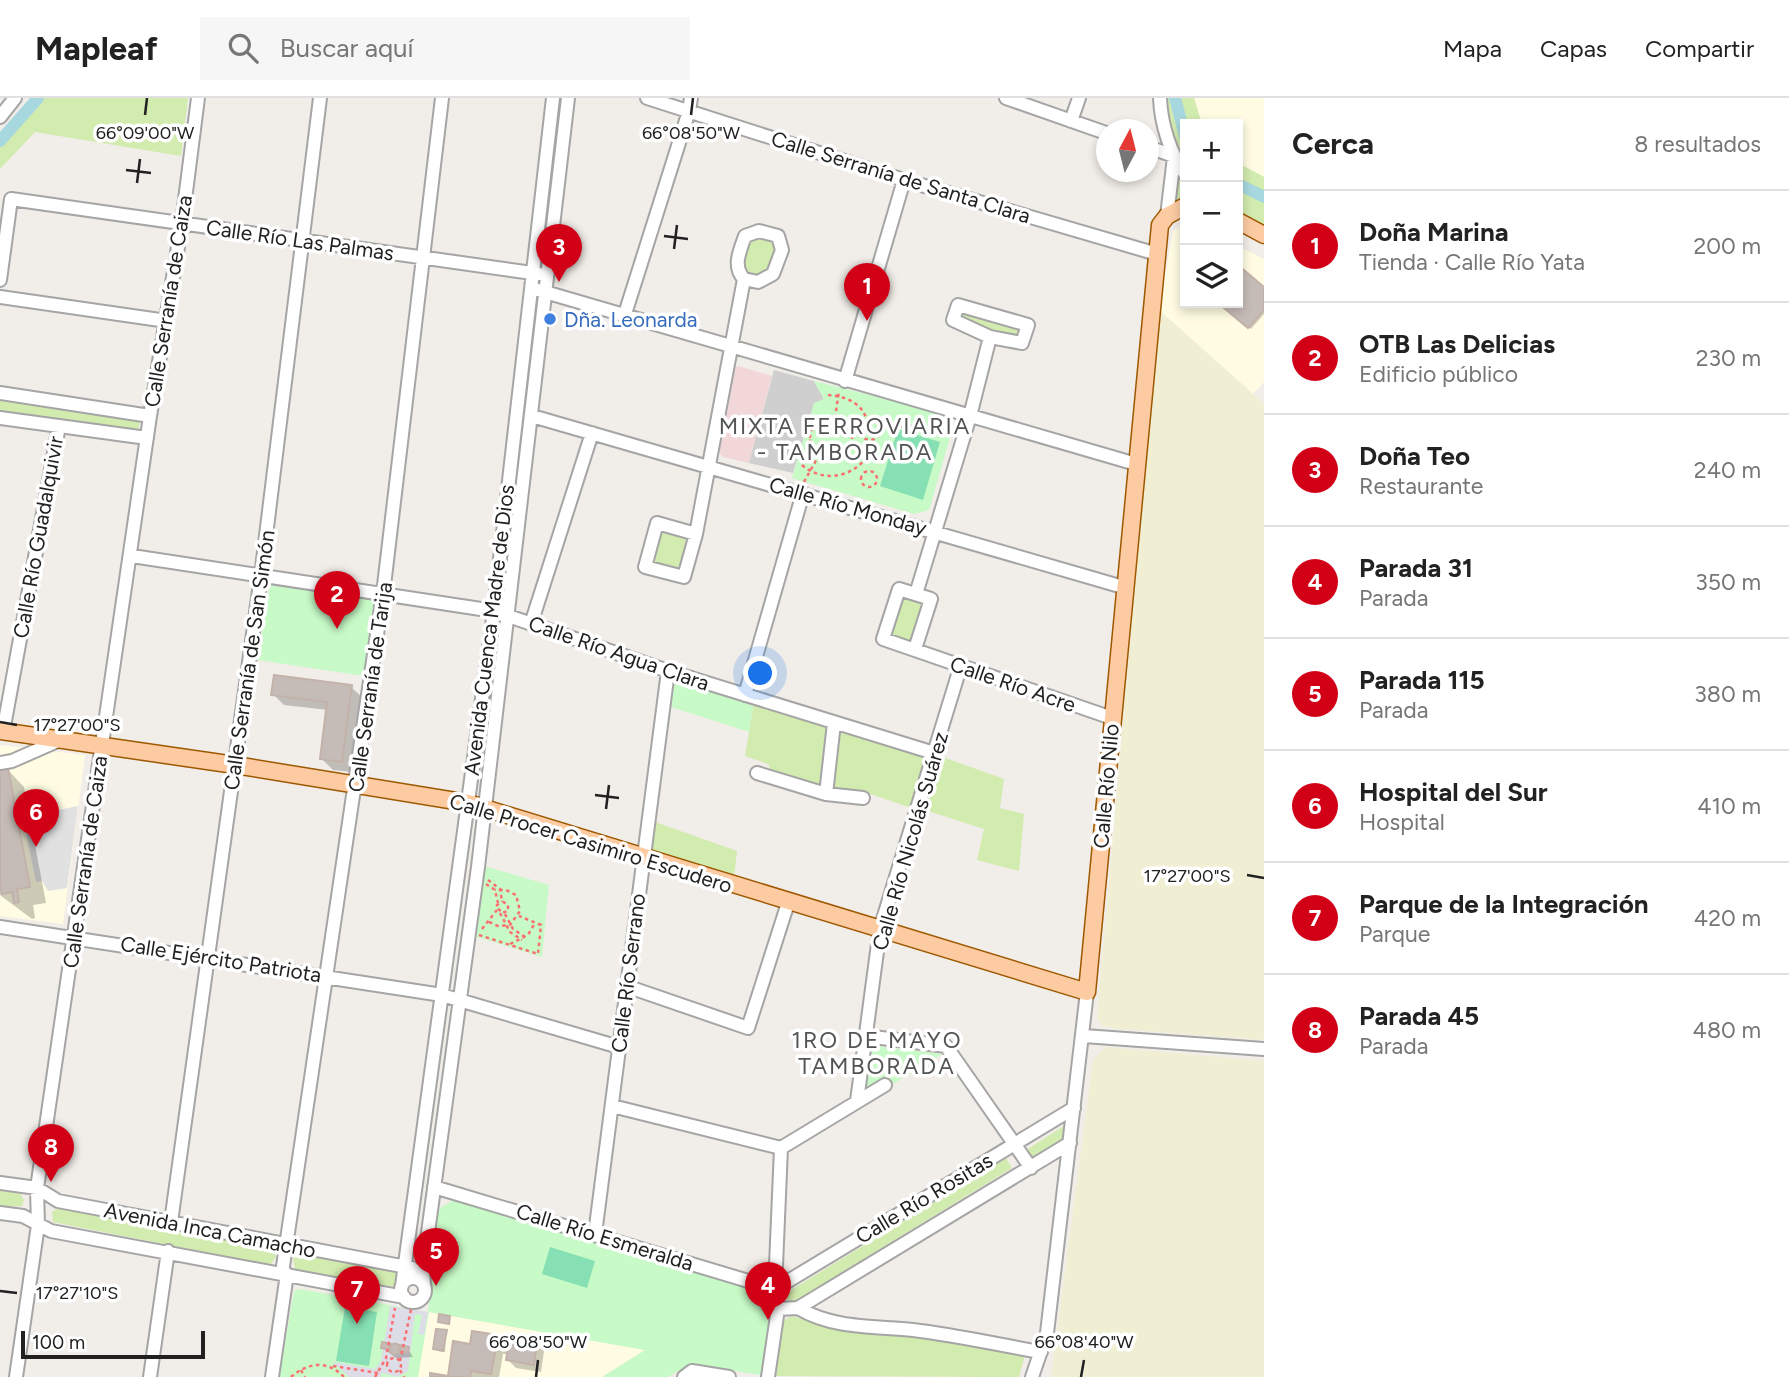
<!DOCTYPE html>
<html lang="es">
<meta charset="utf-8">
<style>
:root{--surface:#fff;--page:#f6f6f6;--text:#222;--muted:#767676;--line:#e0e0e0;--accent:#d20017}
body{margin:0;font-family:Figtree,sans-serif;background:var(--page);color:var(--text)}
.controls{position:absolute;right:21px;top:21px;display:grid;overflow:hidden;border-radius:0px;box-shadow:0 4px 10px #0003}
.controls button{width:63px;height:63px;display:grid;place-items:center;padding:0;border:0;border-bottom:2px solid var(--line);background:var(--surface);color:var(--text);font:35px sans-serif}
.compass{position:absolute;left:1096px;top:21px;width:63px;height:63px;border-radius:50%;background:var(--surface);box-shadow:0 4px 10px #0003;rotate:7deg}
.scale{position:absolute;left:21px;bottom:18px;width:184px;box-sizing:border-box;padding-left:7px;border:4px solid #212121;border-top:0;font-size:19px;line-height:24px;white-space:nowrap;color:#212121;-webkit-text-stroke:5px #fff;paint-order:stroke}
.you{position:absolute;left:761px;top:576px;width:24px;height:24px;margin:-18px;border:5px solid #fff;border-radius:50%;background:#1a73e8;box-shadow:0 0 0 10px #1a73e833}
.badge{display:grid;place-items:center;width:46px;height:46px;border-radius:50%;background:var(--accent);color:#fff;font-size:23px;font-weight:700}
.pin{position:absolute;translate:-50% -58px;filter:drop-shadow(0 2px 4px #0008)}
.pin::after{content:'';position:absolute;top:37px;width:24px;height:21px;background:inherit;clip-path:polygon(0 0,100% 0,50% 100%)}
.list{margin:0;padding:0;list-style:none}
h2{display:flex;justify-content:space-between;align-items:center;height:91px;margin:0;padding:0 28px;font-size:30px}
h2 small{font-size:23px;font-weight:400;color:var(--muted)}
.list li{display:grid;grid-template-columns:46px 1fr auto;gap:21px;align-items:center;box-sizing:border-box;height:112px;padding:0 28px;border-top:2px solid var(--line)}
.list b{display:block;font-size:26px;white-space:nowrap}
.list p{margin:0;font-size:23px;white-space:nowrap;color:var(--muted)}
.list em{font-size:23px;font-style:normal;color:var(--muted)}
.icon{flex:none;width:38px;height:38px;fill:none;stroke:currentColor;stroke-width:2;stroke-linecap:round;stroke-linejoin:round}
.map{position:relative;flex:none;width:1264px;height:1279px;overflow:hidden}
header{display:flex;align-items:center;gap:42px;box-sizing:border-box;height:98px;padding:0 35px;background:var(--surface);border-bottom:2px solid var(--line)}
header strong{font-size:33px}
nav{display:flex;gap:38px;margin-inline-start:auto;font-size:24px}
.search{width:490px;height:63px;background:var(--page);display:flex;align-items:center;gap:18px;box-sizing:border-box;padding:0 24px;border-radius:0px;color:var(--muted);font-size:26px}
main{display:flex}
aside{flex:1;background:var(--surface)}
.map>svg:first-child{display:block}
.commercial{fill:#f2d7d9}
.education{fill:#fffce3}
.religious{fill:#cfcfcf}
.farmland{fill:#f0efd3}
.grass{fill:#d2ebae}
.park{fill:#c7fac6}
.pitch{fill:#86e0b3}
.parking{fill:#e1e1e1}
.plaza{fill:#dcdde7}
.shadow{fill:#0003}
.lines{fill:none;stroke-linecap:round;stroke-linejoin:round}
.canal{stroke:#a8d8df;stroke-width:12}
.building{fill:#c6bcb7;stroke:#c3b2aa;stroke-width:2}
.minor-casing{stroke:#a5a5a5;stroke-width:16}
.major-casing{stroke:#9e5800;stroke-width:19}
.path{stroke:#fa6f70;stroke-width:2.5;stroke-dasharray:3.5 3.5;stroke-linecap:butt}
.minor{stroke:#fff;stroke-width:12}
.major{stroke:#fccba2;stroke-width:16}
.ticks{fill:none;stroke:#212121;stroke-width:2.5}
.shop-dot{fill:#3f7fe0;stroke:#fff;stroke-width:2.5}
.labels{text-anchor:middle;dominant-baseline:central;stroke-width:7;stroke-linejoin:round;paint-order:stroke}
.street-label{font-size:21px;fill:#212121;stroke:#fff}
.shop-label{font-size:21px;fill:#366cbe;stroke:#fff;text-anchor:start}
.neighbourhood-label{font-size:23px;letter-spacing:2px;fill:#545454;stroke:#fff}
.ticks-label{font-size:18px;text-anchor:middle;fill:#212121;stroke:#fff;stroke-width:7;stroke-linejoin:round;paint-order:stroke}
</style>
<header>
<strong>Mapleaf</strong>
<div class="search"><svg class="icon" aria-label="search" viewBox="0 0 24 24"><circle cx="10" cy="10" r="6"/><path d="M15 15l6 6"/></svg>Buscar aquí</div>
<nav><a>Mapa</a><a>Capas</a><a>Compartir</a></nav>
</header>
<main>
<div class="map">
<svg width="1264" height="1279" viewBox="0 0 1264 1279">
<rect width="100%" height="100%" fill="#f1ede8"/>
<path class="commercial" d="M738,268L772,278L749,365L723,359L714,348L729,272Z"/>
<path class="education" d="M1194,0H1264V79L1238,65V26H1202Z
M1183,126L1185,205H1238V148L1264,161V284L1253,296L1159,212L1173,133Z
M0,647L85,657L63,826L0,818Z
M428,1214L646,1252L602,1279H418Z"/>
<path class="religious" d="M774,272L814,283L824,301L814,306L793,375L749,365Z"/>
<path class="farmland" d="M1159,212L1264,306V942L1120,931L1103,928L1097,920Z
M1106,949L1264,963V1279H1051L1093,962Z"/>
<path class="grass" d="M31,0H188L181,58L35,34L0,71V35Z
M1165,0H1194L1202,26H1185V69L1169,29Z
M1238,65L1264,79V128L1238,115Z
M1178,72L1185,83V101L1172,107Z
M758,137L774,141L778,152C771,169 767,181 747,177L742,162L748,141Z
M962,212L1023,230L1019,240L990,235L959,220Z
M0,301L140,323L138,334L0,312Z
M661,434L689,442L681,471L653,463Z
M902,497L926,505L913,544L889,536Z
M754,603L826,628L819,688L772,674L768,666L745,658Z
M840,634L928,657L911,710L868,695L834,691Z
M940,658L1004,681L1000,710L1024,716L1019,773L977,762L984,731L925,712Z
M655,724L737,753L734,780L652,753Z
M1067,1026L1061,1045L1032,1062L1026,1052Z
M1006,1060L1012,1070L792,1205L783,1197Z
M0,1093L20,1095L24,1102L22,1108L0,1109Z
M58,1110L273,1151L276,1159L270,1167L53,1124L52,1114Z
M300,1156L397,1174V1187L394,1189L295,1171L293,1161Z
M792,1218L842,1233L912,1237L1025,1257L1019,1279L776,1278L783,1223Z"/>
<path class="park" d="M814,283L944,316L954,326L929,412L914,416L792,380L814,305L824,301Z
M270,485L374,501L364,578L258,562Z
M680,582L754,603L749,634L668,608L672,587Z
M484,768L549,787L542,859L474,838Z
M874,948L942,956L893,986L887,983L863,995L868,952Z
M454,1102L768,1196L772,1209L761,1277L691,1266L668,1279H602L645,1252L429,1214L418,1279H279L294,1193L300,1191L428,1214L437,1118L440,1110Z"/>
<path class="pitch" d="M898,331L940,344L923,402L880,388Z
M550,1149L595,1163L587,1190L542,1176Z
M345,1209L377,1214L369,1268L336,1263Z"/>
<path class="parking" d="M78,708L67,790L48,793L42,783L36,784L23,719Z"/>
<path class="plaza" d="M390,1208L428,1214L424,1237L418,1236L422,1217L415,1216L408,1273L398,1279L382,1275L380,1279H349L333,1264L375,1271L381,1263Z"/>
<path class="shadow" d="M1238,169L1264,192V216L1251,231L1221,205H1238Z
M351,589L362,599L353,674L333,672L322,661L328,612L284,607L273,596Z
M8,672L24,689L46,805L33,807L35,820L32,821L0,797V674Z
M446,1234L445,1254L436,1252L435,1250Z
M537,1245L544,1253L541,1274L516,1270L508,1262L509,1256H503L499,1279H449L471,1248Z
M383,1246L408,1251L413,1259L396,1260L383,1250Z"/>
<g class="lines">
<path class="canal" d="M1175,0L1185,38
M0,43L38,0
M1238,86L1264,99"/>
</g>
<path class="building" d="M1238,167L1264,189V212L1248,230L1218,205H1238Z
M274,577L352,587L342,664L320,661L327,604L271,597Z
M8,670L30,789L17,791L19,804L14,805L12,794L2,796L0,788V672Z
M439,1216L450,1218L449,1226L438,1224Z
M436,1231L447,1232L443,1253L433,1251Z
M472,1233L537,1243L534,1267L506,1262L508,1251L496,1249L491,1276L471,1273L470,1279H430V1275L448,1278L453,1243L470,1246Z
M382,1244L391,1246L390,1252L381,1250Z
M389.5 1251a5.5 5.5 0 1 1 11 0a5.5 5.5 0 1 1-11 0Z
M400,1247L409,1249L408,1255L399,1253Z"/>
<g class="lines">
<g class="minor-casing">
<path id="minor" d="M647,0L904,82L1157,156
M1006,0L1106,35
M1160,0C1161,26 1170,55 1185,76
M0,19L15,0
M1071,23L1079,0
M1148,49L1174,58
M1167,118L1174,59
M0,182L11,101L539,176
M538,192L1136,366
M0,199L167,223
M958,207L1028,227L1022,245L990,239L953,222Z
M625,216L689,13L691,0
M845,283L904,82
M0,295L150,318
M532,318L1123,489
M0,320L147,340
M657,425L696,436L684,479L645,469Z
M696,436L744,181C732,168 740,153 745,138L759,133L778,138L782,152L773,176L758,184L744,181
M132,458L494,513L668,573L934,655
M916,496L970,318L990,239
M531,526L592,335
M915,551L931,501L899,491L883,541L1112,620
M745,597L803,395
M3,634L59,328
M0,665L12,663L60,642
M757,675L826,696L863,700
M826,696L834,625
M0,829L442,897L619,949
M626,888L748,930L788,805
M865,938L946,948L1031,1070
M1084,938L1264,951
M857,1003L880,831L961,567
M612,1008L781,1050
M781,1050L885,987
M0,1085L37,1090L58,1103L412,1170
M434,1089L775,1191
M0,1115L23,1118L51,1133L404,1199
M171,1124L261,478L320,0
M595,1136L668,573
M282,1175L383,496L442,0
M401 1192a12 12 0 1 1 24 0a12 12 0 1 1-24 0Z
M424,1187L423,1171L478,769L568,0
M402,1188L494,513L553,0
M775,1191L1074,1010
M798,1210C834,1231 873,1228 913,1232C956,1237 999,1247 1041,1254
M778,1211L798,1210L1070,1045
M16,1279L38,1127L37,1090L150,318L182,125L198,0
M150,1279L168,1153
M272,1279L287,1176
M684,1279L692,1273L729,1279
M768,1279L778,1211L775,1191L781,1050
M1032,1279L1047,1235L1087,894"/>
</g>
<g class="major-casing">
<path id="major" d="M1238,123L1264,137
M0,633L235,667L468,705L1087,894L1160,127L1167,118L1185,108"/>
</g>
<path class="path" d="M828,297C845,298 863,305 867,323
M810 340a21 21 0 1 1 42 0a21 21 0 1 1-42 0Z
M835,320L839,293
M860 332a10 10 0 1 1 20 0a10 10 0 1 1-20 0Z
M880,329L953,326
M802,367C823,385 853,380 868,357L870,342
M861 381a8 8 0 1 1 16 0a8 8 0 1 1-16 0Z
M804,384L819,357
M488,782L500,791L502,803L508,807V813L502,815L496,808L502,803
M486,786L495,792L498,805
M500,815L510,834L522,842
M505,816L513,831L525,839
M489,824L498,828L510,827L520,813L516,797L506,792H495
M482,831L497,812
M479,837L538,856L541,827L519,818
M510,846L528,837L535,825
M387 1267a7 7 0 1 1 14 0a7 7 0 1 1-14 0Z
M400,1263L412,1207
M333,1268L378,1275
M301,1272L305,1279
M400,1272L404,1279
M291,1279C308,1264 328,1262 344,1279
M375,1279L386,1260L395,1210"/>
<use href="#minor" class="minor"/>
<use href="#major" class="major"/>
</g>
<path class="ticks" d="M145,17L147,0M691,17L693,0M126,72L151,75M137,85L140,61M664,138L688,141M674,151L677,127M0,624L17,627M595,697L619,700M606,711L609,687M1247,777L1264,780M0,1193L17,1195M536,1279L538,1262M1081,1279L1084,1262"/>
<circle class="shop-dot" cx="550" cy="221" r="7"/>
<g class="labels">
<g class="street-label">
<text transform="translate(901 79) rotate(17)">Calle Serranía de Santa Clara</text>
<text transform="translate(300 142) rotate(8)">Calle Río Las Palmas</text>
<text transform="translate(168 203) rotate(-81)">Calle Serranía de Caiza</text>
<text transform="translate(848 408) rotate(16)">Calle Río Monday</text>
<text transform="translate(38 439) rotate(-80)">Calle Río Guadalquivir</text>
<text transform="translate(489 532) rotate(-83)">Avenida Cuenca Madre de Dios</text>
<text transform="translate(619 555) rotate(19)">Calle Río Agua Clara</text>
<text transform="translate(249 562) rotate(-82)">Calle Serranía de San Simón</text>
<text transform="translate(1013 586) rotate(19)">Calle Río Acre</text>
<text transform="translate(370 589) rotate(-82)">Calle Serranía de Tarija</text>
<text transform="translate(1106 688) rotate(-85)">Calle Río Nilo</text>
<text transform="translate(910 743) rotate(-74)">Calle Río Nicolás Suárez</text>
<text transform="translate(591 745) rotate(17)">Calle Procer Casimiro Escudero</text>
<text transform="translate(85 764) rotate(-82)">Calle Serranía de Caiza</text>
<text transform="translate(221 861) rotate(9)">Calle Ejército Patriota</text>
<text transform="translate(628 875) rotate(-83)">Calle Río Serrano</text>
<text transform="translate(924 1100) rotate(-31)">Calle Río Rositas</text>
<text transform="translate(210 1132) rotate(11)">Avenida Inca Camacho</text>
<text transform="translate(605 1139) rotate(17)">Calle Río Esmeralda</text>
</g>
<g class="shop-label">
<text x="564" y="221">Dña. Leonarda</text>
</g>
<g class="neighbourhood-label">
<text x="845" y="328">MIXTA FERROVIARIA<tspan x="845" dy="26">- TAMBORADA</tspan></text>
<text x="877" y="942">1RO DE MAYO<tspan x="877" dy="26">TAMBORADA</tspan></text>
</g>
</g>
<g class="ticks-label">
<text x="145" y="41">66°09'00"W</text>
<text x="691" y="41">66°08'50"W</text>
<text x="77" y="633">17°27'00"S</text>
<text x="1187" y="784">17°27'00"S</text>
<text x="77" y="1201">17°27'10"S</text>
<text x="538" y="1250">66°08'50"W</text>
<text x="1084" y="1250">66°08'40"W</text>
</g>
</svg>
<div class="controls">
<button>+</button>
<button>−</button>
<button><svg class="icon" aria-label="layers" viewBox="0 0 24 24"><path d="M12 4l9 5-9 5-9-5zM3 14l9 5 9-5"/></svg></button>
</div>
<svg class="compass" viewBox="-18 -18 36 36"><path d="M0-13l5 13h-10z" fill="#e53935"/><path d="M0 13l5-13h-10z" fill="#767676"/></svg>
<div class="scale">100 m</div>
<div class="you"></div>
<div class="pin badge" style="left:867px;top:223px">1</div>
<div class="pin badge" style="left:337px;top:531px">2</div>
<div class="pin badge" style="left:559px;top:184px">3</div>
<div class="pin badge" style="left:768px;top:1222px">4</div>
<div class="pin badge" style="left:436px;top:1188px">5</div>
<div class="pin badge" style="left:36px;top:749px">6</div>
<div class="pin badge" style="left:357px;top:1226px">7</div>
<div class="pin badge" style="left:51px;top:1084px">8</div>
</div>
<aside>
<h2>Cerca<small>8 resultados</small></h2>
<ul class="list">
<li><span class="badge">1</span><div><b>Doña Marina</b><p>Tienda · Calle Río Yata</p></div><em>200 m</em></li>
<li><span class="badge">2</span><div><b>OTB Las Delicias</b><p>Edificio público</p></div><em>230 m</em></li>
<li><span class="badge">3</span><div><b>Doña Teo</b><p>Restaurante</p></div><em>240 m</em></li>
<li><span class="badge">4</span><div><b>Parada 31</b><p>Parada</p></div><em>350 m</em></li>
<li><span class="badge">5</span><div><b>Parada 115</b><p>Parada</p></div><em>380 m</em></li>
<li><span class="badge">6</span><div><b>Hospital del Sur</b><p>Hospital</p></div><em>410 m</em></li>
<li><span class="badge">7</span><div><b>Parque de la Integración</b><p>Parque</p></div><em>420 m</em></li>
<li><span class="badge">8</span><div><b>Parada 45</b><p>Parada</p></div><em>480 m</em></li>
</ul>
</aside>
</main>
